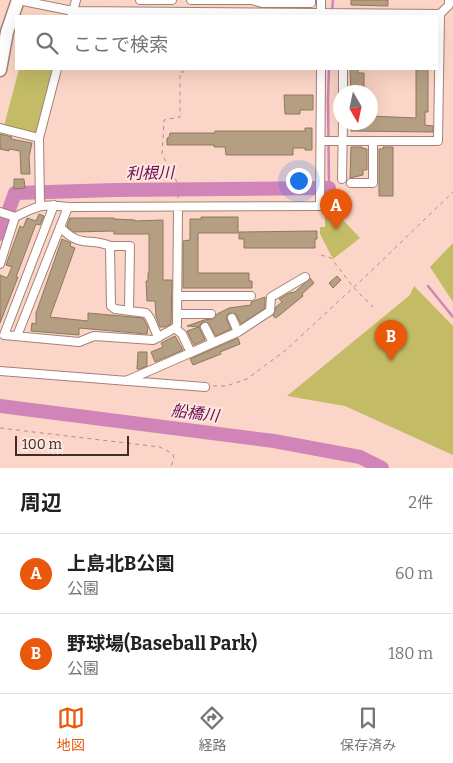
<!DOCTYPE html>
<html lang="ja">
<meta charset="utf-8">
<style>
:root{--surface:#fff;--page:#f6f6f6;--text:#202124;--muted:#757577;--line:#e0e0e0;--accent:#ea580c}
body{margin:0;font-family:Bitter,"Noto Sans JP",serif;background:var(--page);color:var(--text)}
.compass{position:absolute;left:333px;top:85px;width:45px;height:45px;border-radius:50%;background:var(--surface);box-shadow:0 5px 20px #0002;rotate:171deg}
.scale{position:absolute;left:15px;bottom:12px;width:114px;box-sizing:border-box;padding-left:5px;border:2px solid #3c2e28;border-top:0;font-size:14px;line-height:18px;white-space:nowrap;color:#3c2e28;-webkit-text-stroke:4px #fde6dd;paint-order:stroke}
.you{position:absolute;left:298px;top:180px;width:18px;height:18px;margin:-12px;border:4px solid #fff;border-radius:50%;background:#1a73e8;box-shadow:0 0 0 8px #1a73e833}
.badge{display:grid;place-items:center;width:32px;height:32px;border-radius:50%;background:var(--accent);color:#fff;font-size:16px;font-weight:700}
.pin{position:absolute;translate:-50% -41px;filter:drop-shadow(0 1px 2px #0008)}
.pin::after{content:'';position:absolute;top:26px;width:18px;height:15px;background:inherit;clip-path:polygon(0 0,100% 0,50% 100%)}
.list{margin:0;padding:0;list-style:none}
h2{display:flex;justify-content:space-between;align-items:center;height:65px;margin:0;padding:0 20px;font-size:21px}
h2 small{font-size:16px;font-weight:400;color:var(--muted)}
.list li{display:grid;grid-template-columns:32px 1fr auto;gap:15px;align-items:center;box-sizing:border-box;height:80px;padding:0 20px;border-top:1px solid var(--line)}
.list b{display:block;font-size:19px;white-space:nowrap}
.list p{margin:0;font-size:16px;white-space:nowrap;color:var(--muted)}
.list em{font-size:16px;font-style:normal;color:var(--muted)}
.icon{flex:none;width:28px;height:28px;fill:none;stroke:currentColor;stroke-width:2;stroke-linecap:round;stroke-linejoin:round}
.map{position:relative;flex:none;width:453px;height:468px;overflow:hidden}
.search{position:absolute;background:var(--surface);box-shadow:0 5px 20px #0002;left:15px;right:15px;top:15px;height:55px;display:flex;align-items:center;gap:12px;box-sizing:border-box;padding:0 18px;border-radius:0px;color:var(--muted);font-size:19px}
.sheet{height:225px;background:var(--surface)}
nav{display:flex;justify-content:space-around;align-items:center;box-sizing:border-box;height:70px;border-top:1px solid var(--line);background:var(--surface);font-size:14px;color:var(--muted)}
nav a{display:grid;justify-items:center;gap:2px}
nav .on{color:var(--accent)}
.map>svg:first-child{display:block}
.green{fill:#c3bb65}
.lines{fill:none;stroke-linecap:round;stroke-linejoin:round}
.stream{stroke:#d184b8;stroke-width:2.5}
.river{stroke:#d184b8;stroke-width:14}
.building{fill:#b59f83;stroke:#8e785d}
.street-casing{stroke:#a58275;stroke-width:10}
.primary-casing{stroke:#a58275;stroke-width:15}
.path{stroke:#ae9287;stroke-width:1;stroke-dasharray:4 4;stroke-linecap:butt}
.street{stroke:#fff;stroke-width:8}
.primary{stroke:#fff;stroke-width:12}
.labels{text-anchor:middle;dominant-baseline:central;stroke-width:4;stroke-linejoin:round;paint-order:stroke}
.water-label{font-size:16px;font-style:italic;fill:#6b0d56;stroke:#fde6dd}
</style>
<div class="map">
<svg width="453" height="468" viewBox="0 0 453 468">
<rect width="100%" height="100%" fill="#fbd5c7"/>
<path class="green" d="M19,69H54L37,135L4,126Z
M325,201L360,238L333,259L320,234V227H325Z
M453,243V302L430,267Z
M414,286L453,326V455L345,406L287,396L410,295Z"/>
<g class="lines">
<path class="stream" d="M332,12L333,0
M329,69L328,98L329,188
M428,286L453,317"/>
<path class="river" d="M0,234L15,193L116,190L329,188
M0,406L274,441L360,457L382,468"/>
</g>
<path class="building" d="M351,0H388V6L351,5Z
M350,69H358V73H364V92H351Z
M420,69H428V112H425V125L433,126V132L351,131L350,124L370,122V116L416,118V70Z
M284,95H313V110H300V114H285Z
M305,128H312V150H305V148H293V155H226L225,147H214V145H167V138H169L170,133H215V131H305Z
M0,134L12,137L11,139L32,143L29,157L30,174H21L20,151L9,149V151L0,149Z
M351,147H362V148L367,149V170H363V175L350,178Z
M383,147H393V196H379V149H383Z
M14,179H24L25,188L14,189Z
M39,214L44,216L40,225L36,224L16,277H18L0,323V275L7,278L12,267L6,265L20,226L23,228L27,218L36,221Z
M201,217H238V233H198V273H249V281H252V288H183V241L190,240V219H201Z
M70,218H114V219L135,220V221L163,220V280H172L171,324L165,327H160L156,316L155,301H147L146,281H148V273H149V234H114V231L74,232L67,226Z
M317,231V239H315V248H244V239H239V232Z
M62,239L71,243L70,246L75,248L50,317L88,321V313L143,318L148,327L147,334L79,328V335L31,331L32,323L36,324V313Z
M337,276L341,280L333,288L329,283Z
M310,278L314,283L302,294L303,296L276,318L273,316L276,307L282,302L279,299L289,293L295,292Z
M265,297V308L241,324L236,314L229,313L226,318L231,329L216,336L208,323L202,322L199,327L205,340L194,345L187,331L199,327L187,326L204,320L213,319L217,314L229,308L251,305V302Z
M175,336L183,350L155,362L151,352L163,347L161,343Z
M238,338L240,344L220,352L221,354L193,365L190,359Z
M138,352H147V366L140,369H137Z"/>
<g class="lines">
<g class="street-casing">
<path id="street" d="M18,0L73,11L440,14L449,5V0
M140,0H172
M191,0H252L262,3H311V0
M321,0V16
M72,15L76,0
M343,92V69
M0,128L39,138
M321,141H438L440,14
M342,179L343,122
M351,183H373V141
M40,205L39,138L57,69
M54,205L4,335L79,342L94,336L153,340L175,328L177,325L178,207
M0,212L15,217C37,206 43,203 68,207L320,206L321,69
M60,227C81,249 88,237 110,246L111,306L115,309L146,313C154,321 152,328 159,337
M110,246H130L129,311
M0,264L15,217
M177,296H251
M177,314H211
M232,318L238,332
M205,327L213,343
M175,328L182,334L191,353
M17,336L68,207
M0,371L205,387
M126,381L238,332L270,311L271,297L305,277"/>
</g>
<g class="primary-casing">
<path id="primary" d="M0,70L7,32L18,0"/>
</g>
<path class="path" d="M178,198V184L162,154L164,120L180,117V72H184V69
M321,255L331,258L354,288L373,307
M213,386H226L247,379L286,350L368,274L453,192
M0,428L160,447L173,454L174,459L170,468"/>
<use href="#street" class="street"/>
<use href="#primary" class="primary"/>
</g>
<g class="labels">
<g class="water-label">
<text transform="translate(150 173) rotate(-1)">利根川</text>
<text transform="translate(195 413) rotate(7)">船橋川</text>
</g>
</g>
</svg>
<svg class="compass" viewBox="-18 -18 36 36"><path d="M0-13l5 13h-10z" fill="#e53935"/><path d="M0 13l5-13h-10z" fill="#757577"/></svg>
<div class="scale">100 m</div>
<div class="you"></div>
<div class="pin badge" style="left:336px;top:230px">A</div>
<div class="pin badge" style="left:391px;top:361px">B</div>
<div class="search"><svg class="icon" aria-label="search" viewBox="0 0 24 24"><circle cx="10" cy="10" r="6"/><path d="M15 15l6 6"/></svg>ここで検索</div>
</div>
<section class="sheet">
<h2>周辺<small>2件</small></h2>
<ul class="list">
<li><span class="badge">A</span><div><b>上島北B公園</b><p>公園</p></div><em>60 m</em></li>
<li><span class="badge">B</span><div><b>野球場(Baseball Park)</b><p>公園</p></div><em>180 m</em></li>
</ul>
</section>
<nav>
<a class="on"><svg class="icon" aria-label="map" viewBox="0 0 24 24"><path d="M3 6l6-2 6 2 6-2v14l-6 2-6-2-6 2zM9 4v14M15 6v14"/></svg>地図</a>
<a><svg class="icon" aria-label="directions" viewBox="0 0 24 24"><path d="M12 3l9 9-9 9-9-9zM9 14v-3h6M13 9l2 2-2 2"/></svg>経路</a>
<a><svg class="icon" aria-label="saved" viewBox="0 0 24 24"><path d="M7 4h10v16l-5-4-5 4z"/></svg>保存済み</a>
</nav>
